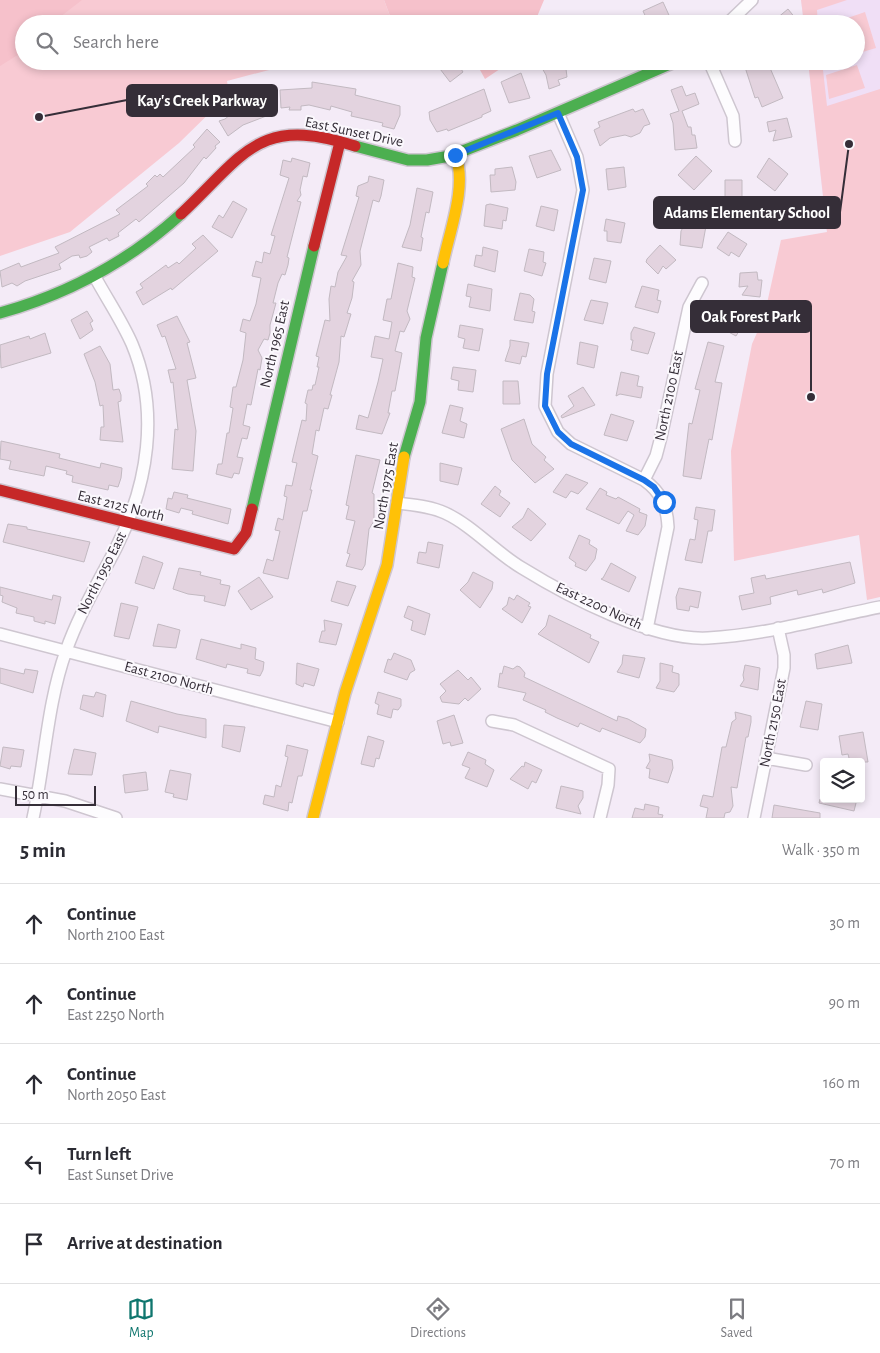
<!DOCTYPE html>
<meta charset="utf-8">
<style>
:root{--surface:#fff;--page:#f2f2f3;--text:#2b2b33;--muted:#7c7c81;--line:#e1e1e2;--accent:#0f766e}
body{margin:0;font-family:"Alegreya Sans",sans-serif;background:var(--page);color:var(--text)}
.controls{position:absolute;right:15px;bottom:15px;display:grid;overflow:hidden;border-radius:5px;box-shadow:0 2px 8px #0003}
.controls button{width:45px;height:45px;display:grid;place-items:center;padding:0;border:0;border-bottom:1px solid var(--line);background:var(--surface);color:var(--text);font:25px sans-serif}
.scale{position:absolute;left:15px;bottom:12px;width:81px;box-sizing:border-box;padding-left:5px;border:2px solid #352e38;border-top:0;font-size:14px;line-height:18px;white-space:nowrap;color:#352e38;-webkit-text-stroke:4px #fbf8fd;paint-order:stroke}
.stop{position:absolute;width:15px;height:15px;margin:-11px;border:4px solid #1a73e8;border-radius:50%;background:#fff}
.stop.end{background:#1a73e8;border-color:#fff;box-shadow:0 1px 5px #0008}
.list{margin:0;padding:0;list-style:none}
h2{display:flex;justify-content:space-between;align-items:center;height:65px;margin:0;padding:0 20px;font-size:21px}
h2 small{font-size:16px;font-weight:400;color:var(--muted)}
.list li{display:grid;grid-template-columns:32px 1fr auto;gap:15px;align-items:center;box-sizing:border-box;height:80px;padding:0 20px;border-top:1px solid var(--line)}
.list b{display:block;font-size:19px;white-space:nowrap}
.list p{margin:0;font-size:16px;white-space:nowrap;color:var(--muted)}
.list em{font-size:16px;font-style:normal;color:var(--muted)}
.icon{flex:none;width:28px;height:28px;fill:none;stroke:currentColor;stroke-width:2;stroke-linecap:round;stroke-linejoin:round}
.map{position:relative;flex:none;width:880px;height:818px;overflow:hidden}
.search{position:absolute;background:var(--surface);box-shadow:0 2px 8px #0003;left:15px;right:15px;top:15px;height:55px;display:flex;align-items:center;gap:12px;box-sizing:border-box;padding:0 18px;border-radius:28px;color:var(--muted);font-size:19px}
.sheet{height:465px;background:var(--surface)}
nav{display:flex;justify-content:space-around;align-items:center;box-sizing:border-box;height:70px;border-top:1px solid var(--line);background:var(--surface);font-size:14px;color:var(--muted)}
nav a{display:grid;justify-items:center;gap:2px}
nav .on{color:var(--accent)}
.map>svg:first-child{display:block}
.built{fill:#f0dff6}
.green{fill:#f8cad3}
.forest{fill:#f6c1cb}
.building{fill:#e3d3df;stroke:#c2b9c1}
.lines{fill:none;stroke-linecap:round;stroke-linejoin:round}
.street-casing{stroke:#cec6d0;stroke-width:14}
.fast-casing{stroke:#cec6d0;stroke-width:14}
.slow-casing{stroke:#cec6d0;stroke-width:14}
.jam-casing{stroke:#cec6d0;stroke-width:14}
.street{stroke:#fdfcfe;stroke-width:11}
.fast{stroke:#4caf50;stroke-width:11}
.slow{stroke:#ffc107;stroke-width:11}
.jam{stroke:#c62828;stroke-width:11}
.route{stroke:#1a73e8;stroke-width:6}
.labels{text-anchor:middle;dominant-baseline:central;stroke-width:4;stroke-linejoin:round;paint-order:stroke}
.street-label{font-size:15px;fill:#352e38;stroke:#fbf8fd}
.leader{fill:none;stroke:#352e38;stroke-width:2}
.callout-dot{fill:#352e38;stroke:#fbf8fd;stroke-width:2}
.callout{fill:#352e38;stroke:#352e38;stroke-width:2}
.callout-label{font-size:16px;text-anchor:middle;font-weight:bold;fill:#fff}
</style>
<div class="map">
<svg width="880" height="818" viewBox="0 0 880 818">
<rect width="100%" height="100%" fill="#f4ebf7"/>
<path class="built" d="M801,0H880V227L827,233L808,61H856V24H804Z"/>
<path class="green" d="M0,0H384L393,24H24V61H303L227,81L229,94L179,143L70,232L0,256Z
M801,0H847L817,10L818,24H804Z
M865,12L876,48L856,54V24H830Z
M808,61H822L827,106L880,89V597L867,600L859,535L734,561L731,451L752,344L764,317L781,240L827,232Z
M857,65L865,88L829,99L826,75Z"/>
<path class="forest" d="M0,0H82L51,24H24V51L0,66Z
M384,0H544L534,24H393Z
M475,61H512L485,79Z"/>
<path class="building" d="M663,2L673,24H649L643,11Z
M788,9L800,24H770Z
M434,61H456L463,72L450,82Z
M538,61H565L567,77L558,80L560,85L549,89L546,75Z
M743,61H767L783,98L762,107L758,97L755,98Z
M521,73L530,98L509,103L501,82Z
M312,82L356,89L355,95L400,106V115L394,129L382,126L383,123L351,116L352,112L331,106L330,110L309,105L301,106V110H289L290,107L281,108L280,90L312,88Z
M682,86L686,96L695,93L699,104L682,111L688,127H691L692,135H695L697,148L675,150L673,123L670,114L679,111L671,90Z
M484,89L491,111L482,115V117L448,131L447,129L437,132L430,120L429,112Z
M260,96L264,104L267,103L269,115L243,125L228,136L219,121L225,119L243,104L241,101Z
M633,109L635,112L643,109L650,124L644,126L640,133L631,137L625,135L610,138L600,146L594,130L600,127L598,122Z
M787,118L792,137L773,141L776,130L769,132L767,122Z
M207,129L220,142L215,146L216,148L206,159L204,157L184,183L139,222L136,219L118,233L119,236L109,241L107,238L89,247L92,252L87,256L80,258L79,255L72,256L59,264L61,269L25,281L17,286L12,283L2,287L0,271L19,263L21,267L59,253L55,247L120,214L116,210L148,186L146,184L155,175L157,177L160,174L163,177L195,147L193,145Z
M551,150L561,170L537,178L529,156Z
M696,156L712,171L694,190L678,175Z
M292,158L310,163L307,177L303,176L300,190L301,195L297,201L301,202L287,257L289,258L288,265L285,275L282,274L278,283L273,303H276L270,325V333L268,340L264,339L258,350L262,358L260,370L258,369L251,405L247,404L243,425L250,427L247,439L242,438L237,457L243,458L239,474L234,473L232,478L216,474L218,464H222L227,433H229L233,408L230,407L233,387H236L243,360L246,333L240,331L243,319L250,321L256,304L261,278L252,276L256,261L262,263L264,252L270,254L275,236L271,235L289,178L280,175L283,160L291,162Z
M769,158L788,174L775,191L757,177Z
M512,167L516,182L515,190L491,192L490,175H495V169Z
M624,167L626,187L608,190L606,169Z
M369,176L384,180L381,196L379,202L373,200L360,251L361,265L352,281L354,282L352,298L347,313L351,314L344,337L341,336L339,362L330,395H332L328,409L324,408L319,431L316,430L312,454L318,456L310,490H312L307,511H303L288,579L263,573L267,559L273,561L280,531L275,530L278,518L283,520L287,497L284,496L286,485L292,486L297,463L292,462L302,420L306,421L307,404L305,403L308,390H312L313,385H315L319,367H317L319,357L316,356L325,320L330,321L329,299L331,286L335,287L338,272L347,256L341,255L359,197L356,196L358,186L368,182Z
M725,180H742V204H725Z
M417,188L433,192L429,213L426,212L421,237L423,238L421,251L402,247L410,225Z
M233,201L247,209L232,238L212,227L219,215L223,218Z
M490,204L508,208L506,221L503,220L502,229L484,226L486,205Z
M541,206L558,210L554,231L536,226Z
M606,219L625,223L621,243L607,241V231H604Z
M686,222L706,226L702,248L680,245L681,231Z
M728,232L747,244L739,257L731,252L729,256L717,248Z
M203,235L218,251L172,290L171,288L143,305L136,292L143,288L140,284L166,265L168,268L177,262L179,264L196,248L192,244Z
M660,245L676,260L666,269L663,266L658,274L646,262L647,259Z
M483,247L498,251L495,272L474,266L476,255L482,256Z
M529,249L544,252L543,262L546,263L542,276L524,271Z
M594,258L611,261L606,283L589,279Z
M398,263L413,267L412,277L415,278L407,311L410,319L404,332L400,331L395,351L402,353L395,391H392L388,413H390L382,434L356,429L359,415L368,418L378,382L383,359L371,357L375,336L389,339L392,322L383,320L387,299H391Z
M757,272L758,280H762L760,297L742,295L748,286L739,287L740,273Z
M468,284L492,289L490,311L469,307L471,297L466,296Z
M642,286L659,290L657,300L661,301L658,313L635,307Z
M520,293L530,295L534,299L532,311L535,312L533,323L514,320Z
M591,300L608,303L603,324L584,320Z
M733,308L747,318L736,336L721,328Z
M87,311L93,321L90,323L93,330L80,339L71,320Z
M177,316L190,342L187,343L196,378L187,380L196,431L193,471L172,469L175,429L178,430L173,382L171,383L168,370L176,369L165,336L162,337L157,325Z
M460,325L483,329L479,351L463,348L465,339L458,337Z
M634,327L655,333L648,354L631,350L633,340H631V333Z
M45,333L51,353L1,368L0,345L29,336L30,339Z
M510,340L529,343L526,357L522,356L520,364L505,361L510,346Z
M580,342L598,346L594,368L577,364Z
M708,342L724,346L715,382L722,383L712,440L709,439L701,479L683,476L689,423L692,424L700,390L695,389Z
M100,346L110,364L113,390L119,389L121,395V401L118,402L123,442L100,440L101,427H104L103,405L100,406L95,382L84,354Z
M453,367L476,370L473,392L458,390L459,381L451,379Z
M621,372L639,376L637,386L643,387L641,398L620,394L616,396Z
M503,381H518L520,404H503Z
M583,387L595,405L562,418L561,416L574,406L568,396Z
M450,405L463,408L460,421L467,424L464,438L442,433Z
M611,414L634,421L627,441L604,435Z
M524,419L532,444L546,457L544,460L554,469L535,483L512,460L501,429Z
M1,441L60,454L59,458L100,468L101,463L122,468L121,478L118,487L109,485L108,490L72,482L73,476L66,474L67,471L46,466L44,476L9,469L11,461L0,459Z
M356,455L380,460L372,493L374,494V521L369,529L365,565L362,570L346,566L350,554L347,553L355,521L346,519L349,506L346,505Z
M440,463L462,468L458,485L440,481Z
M566,474L588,483L578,494L571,491L566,498L553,492Z
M495,486L501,491L499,495L510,503L500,517L481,504Z
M600,488L607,492L606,495L616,499L618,497L640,509L639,512L647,515L645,526L638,535L626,531L634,515L628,511L619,524L586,509Z
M174,492L188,495L187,498L231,509L228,524L192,514L193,511L181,508L179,513L166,509L168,498L172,499Z
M696,507L715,510L712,531H708L702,563L685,560L690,539L695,540L698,520L694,519Z
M528,508L546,524L531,541L512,527L523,518Z
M8,524L27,527V529L90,542L84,562L3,542Z
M579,535L590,540L589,544L597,549L595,559L586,571L575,566L576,563L569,558Z
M428,542L443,545L439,568L417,563L419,552L426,553Z
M143,556L163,563L154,589L135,583Z
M850,562L855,583L823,593L822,589L798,595L797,590L770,597L771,604L742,610L739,596L754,593L751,578L765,575L766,579Z
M611,563L636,577L629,592L601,579L603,578Z
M179,568L201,572L200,575L221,580L220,584L230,586L225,606L204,601L205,596L188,594L173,589Z
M473,572L493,582L492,589L480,608L460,590L468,582Z
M259,577L273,597L251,610L238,591Z
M337,581L356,586L348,606L331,601Z
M0,587L52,600L53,595L61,597L55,624L45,621V624L34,621V617L16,613L17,608L2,602L3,596L0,595Z
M679,588L701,592L698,608L690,606L689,611L677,609L676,597Z
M517,595L530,603L528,606L531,607L522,623L502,609L507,605L509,597L514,600Z
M121,603L138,607L129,639L114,636Z
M408,606L430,614L425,635L411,630L413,621L404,617Z
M549,615L591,635L590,638L599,642L589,663L538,634L546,626Z
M324,620L342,624L336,645L319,642L322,631H325Z
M158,624L180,630L176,648L153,646Z
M201,639L241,649V644L256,648L255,659L264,662L263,670L260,676L247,673L248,669L227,664L226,668L196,659Z
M848,645L852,663L817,669L815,654Z
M394,653L411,660L415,670L410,673L407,680L384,672L388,659L391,660Z
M623,655L645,658L639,678L617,672L622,664Z
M297,663L319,669L314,686L304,683L303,687L296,684Z
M660,663L673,666L672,672L679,674V685L674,692L656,688L660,681Z
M745,665L760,668L758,690L740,686L744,680L743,675Z
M504,666L513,669L517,666L520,667L525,673L524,677L617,721L618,716L628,719L646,729L645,737L640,743L602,728L600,732L580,723L578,727L557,718L545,712L546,710L523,700L526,693L498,687L500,673L502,674Z
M0,668L24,674L25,669L38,671L33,693L0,683Z
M458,670L468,680L471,677L481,689L468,701L465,698L459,704L442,702L440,697L446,691L440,684Z
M96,692L106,695L103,717L80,709L83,695L94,697Z
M378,692L401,699V706L398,710L393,709L391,718L377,714L379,705L375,703Z
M131,701L177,714L206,719V738L159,726L158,733L126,721Z
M806,701L822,704L818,730L800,727Z
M735,712L751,716V722L748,737H746L737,788L731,787L733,806L730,812L725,813L724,818H706L708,808L700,806L703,795L713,797L722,747H726L732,722L736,719Z
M454,715L463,743L451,746L450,742L443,744L437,721Z
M224,725L245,727L240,752L222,747Z
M863,732L868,762H850L848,754L842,755L839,736Z
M368,736L384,741L379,759L376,758L374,767L361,764Z
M287,745L308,750L302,776H298L292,803L289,802L288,811L263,804L265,795L274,797L276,785L281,787L288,757L285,756Z
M3,747L24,750L21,767L11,766L10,769L0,766Z
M74,749L96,753L92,775L68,774Z
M468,752L486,760L485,764L494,770L487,787L465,778L470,768L462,765Z
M649,754L672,760L673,768L668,783L649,778L650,769L646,768L650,761Z
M525,762L542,770L536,783L532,781L528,789L510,779L522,766L524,767Z
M170,770L191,774L187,800L173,797L174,794L165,792Z
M146,772L148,790L125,793L123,775Z
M561,786L583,791V798L578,806L581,814L556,808Z
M820,799H857L854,811L819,803Z
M645,804L659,807L658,814L663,815L662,818H632L635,808L644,810Z
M774,805L820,813V818H772Z"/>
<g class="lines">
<g class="street-casing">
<path id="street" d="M727,24L752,0
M709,61L733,116L735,141
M558,113L577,157L583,190L547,374L545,406L558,432L571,444L644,480C661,492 667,506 668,527L647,629
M644,480L656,456L661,437L689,307L702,283
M397,503C413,505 430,506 445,513C473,526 495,552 522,568C569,597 653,641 708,638C766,635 824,618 880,607
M0,634L338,722
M492,721L514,725L609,769L608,785L600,818
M766,758L806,765
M0,789L65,801L116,818
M33,818C45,763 47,704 66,651C79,614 98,583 116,548C148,485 160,411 132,344C122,321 107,299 95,277
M754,818L784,668V655L778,628"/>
</g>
<g class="fast-casing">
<path id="fast" d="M355,146L408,160H427L450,156L517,130L677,61
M0,313C68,294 128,262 181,214
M404,457L420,402L426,338L443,263
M252,509L314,246"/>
</g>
<g class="slow-casing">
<path id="slow" d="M443,263C449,233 468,184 455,155
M313,818L345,693L387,565L404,457"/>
</g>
<g class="jam-casing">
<path id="jam" d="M181,214C245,154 258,115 355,146
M314,246L340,142
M0,490L234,549L246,533L252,509"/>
</g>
<use href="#street" class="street"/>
<use href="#fast" class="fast"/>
<use href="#slow" class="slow"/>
<use href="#jam" class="jam"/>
</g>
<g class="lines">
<path class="route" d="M455,155L558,113L577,157L583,190L547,374L545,406L558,432L571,444L644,480L654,487L664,502"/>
</g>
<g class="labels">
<g class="street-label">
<text transform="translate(354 132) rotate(12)">East Sunset Drive</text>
<text transform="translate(275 344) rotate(-77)">North 1965 East</text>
<text transform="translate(669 396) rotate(-78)">North 2100 East</text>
<text transform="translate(386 486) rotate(-80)">North 1975 East</text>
<text transform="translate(121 506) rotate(14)">East 2125 North</text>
<text transform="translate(102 573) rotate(-63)">North 1950 East</text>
<text transform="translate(599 606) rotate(25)">East 2200 North</text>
<text transform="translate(169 678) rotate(15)">East 2100 North</text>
<text transform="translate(773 723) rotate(-79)">North 2150 East</text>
</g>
</g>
<path class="leader" d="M39 117L127 100M849 144L840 212M811 397L811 316"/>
<g class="callout-dot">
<circle cx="39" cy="117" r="5"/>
<circle cx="849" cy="144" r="5"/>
<circle cx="811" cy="397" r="5"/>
</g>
<g class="callout">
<rect x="127" y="85" width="150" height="31" rx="5"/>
<rect x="654" y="197" width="186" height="31" rx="5"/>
<rect x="691" y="301" width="120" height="31" rx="5"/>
</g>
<g class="callout-label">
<text x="202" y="106">Kay's Creek Parkway</text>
<text x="747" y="218">Adams Elementary School</text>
<text x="751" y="322">Oak Forest Park</text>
</g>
</svg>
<div class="controls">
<button><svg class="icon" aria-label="layers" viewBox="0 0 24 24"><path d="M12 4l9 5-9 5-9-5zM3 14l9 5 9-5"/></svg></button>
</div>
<div class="scale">50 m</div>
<div class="stop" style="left:664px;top:502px"></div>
<div class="stop end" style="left:455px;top:155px"></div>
<div class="search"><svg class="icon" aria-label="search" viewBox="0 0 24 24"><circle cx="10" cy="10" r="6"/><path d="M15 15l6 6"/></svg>Search here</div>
</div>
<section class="sheet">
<h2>5 min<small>Walk · 350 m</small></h2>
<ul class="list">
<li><svg class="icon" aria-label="ahead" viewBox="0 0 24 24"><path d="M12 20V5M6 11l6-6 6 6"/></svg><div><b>Continue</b><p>North 2100 East</p></div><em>30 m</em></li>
<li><svg class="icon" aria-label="ahead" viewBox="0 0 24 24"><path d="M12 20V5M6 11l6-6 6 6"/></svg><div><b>Continue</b><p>East 2250 North</p></div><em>90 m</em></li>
<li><svg class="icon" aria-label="ahead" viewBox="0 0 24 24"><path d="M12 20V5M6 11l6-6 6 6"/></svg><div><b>Continue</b><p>North 2050 East</p></div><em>160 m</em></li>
<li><svg class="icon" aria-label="left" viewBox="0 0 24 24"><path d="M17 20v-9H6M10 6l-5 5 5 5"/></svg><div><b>Turn left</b><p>East Sunset Drive</p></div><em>70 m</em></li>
<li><svg class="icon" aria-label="arrive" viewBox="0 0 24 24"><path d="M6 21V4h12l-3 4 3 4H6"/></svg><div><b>Arrive at destination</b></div></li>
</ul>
</section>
<nav>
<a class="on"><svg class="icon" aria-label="map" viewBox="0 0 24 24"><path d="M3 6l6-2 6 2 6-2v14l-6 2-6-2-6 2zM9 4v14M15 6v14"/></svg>Map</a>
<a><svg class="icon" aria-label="directions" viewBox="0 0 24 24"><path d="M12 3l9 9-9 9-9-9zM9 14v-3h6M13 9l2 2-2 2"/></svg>Directions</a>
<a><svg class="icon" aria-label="saved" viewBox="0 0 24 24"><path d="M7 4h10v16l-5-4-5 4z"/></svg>Saved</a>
</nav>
